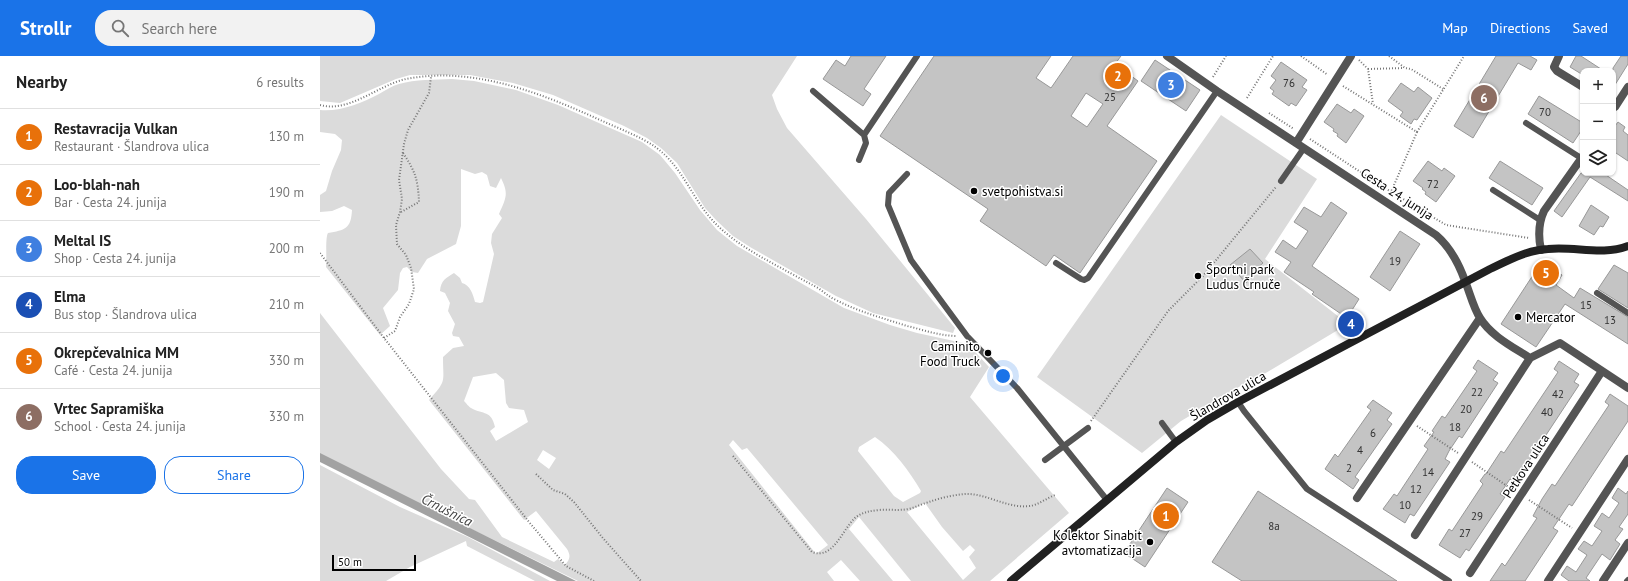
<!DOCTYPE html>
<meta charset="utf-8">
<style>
:root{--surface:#fff;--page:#f2f2f2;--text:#222;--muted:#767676;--line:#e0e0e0;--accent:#1a73e8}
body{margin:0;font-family:"PT Sans",sans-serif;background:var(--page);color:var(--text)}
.controls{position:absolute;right:12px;top:12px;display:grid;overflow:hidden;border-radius:8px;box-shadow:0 1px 3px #0004}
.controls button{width:36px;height:36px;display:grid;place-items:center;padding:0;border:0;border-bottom:1px solid var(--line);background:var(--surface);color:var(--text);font:20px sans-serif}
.scale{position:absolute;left:12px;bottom:10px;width:84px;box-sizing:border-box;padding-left:4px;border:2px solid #000;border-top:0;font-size:11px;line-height:14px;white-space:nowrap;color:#000;-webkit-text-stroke:3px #fff;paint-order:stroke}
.you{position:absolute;left:683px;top:320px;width:14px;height:14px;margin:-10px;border:3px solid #fff;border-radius:50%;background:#1a73e8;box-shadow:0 0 0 6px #1a73e833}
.badge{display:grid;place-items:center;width:26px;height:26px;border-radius:50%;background:var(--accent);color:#fff;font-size:13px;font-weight:700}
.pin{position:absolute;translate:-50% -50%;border:2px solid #fff;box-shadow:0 1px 4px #0006}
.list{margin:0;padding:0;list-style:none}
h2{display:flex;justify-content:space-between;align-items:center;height:52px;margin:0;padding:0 16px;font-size:17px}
h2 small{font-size:13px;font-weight:400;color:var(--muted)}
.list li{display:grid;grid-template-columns:26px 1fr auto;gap:12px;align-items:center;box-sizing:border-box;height:56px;padding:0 16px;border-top:1px solid var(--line)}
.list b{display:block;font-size:15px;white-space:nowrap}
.list p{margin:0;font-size:13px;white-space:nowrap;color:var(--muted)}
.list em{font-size:13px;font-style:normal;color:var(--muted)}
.actions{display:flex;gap:8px;padding:12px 16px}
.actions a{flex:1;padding:9px 0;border:1px solid var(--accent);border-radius:16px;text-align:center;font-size:14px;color:var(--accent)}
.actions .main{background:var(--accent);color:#fff}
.icon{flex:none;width:22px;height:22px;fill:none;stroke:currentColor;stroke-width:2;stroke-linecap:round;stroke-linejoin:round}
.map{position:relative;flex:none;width:1308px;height:525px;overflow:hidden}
header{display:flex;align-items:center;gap:24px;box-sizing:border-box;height:56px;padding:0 20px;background:var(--accent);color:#fff}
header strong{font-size:19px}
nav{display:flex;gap:22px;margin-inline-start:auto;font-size:14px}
.search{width:280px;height:36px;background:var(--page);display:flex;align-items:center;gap:10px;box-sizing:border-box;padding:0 14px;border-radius:16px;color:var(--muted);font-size:15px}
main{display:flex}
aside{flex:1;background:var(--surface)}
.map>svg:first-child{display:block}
.green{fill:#dbdbdb;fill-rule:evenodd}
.water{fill:#a2a2a2}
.building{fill:#c4c4c4;stroke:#989898;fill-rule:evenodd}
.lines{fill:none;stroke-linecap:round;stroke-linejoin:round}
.path{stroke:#767676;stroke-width:2;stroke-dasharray:1 2;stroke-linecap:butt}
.lane{stroke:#545454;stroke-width:6}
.street{stroke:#545454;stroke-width:8}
.secondary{stroke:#212121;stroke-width:8}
.poi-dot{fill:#000;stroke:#fff;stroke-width:1.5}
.labels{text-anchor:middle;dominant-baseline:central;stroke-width:3;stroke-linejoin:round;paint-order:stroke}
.number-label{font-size:11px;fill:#313131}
.poi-label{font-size:13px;fill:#000;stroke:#fff;text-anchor:start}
.street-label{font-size:13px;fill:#000;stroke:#fff}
.water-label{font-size:14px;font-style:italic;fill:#434343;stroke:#fff}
</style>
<header>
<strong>Strollr</strong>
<div class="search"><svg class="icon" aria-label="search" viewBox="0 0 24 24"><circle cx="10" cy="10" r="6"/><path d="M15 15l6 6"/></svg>Search here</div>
<nav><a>Map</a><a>Directions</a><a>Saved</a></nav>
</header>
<main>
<aside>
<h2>Nearby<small>6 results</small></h2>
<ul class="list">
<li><span class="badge" style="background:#e8710a">1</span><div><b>Restavracija Vulkan</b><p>Restaurant · Šlandrova ulica</p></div><em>130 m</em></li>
<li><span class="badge" style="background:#e8710a">2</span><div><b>Loo-blah-nah</b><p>Bar · Cesta 24. junija</p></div><em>190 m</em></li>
<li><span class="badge" style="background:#3f7fe0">3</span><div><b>Meltal IS</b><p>Shop · Cesta 24. junija</p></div><em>200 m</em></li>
<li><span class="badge" style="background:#1a4fb4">4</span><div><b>Elma</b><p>Bus stop · Šlandrova ulica</p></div><em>210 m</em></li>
<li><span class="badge" style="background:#e8710a">5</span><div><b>Okrepčevalnica MM</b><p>Café · Cesta 24. junija</p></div><em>330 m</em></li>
<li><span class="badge" style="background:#8d6e63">6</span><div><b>Vrtec Sapramiška</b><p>School · Cesta 24. junija</p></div><em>330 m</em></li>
</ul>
<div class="actions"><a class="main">Save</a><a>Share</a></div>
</aside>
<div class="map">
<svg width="1308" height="525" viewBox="0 0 1308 525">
<rect width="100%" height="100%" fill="#fff"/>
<path class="green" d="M0,0H477L452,39L457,53L467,72L546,163L635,272L633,277L553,257L516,240L430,191L413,180L397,165L385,152L357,107L341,92L327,82L304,70L233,39L193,27L150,19H90L76,23L20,47L0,45Z
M132,23L154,25L196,34L238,49L322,86L340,99L355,117L380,154L397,174L417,190L524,252L570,269L597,277L648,288L669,311L650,341L749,457L670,525H591L539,461L529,473L573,525H540L521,504L507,516L514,525H258L0,399V257L121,413L149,443L155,444L182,481L234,506L238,503L245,509C250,503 251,500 247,493L216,455L204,464L109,344C127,324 123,327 123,301L133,292L144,290L139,281L133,280L132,277L135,268L128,255L130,247L125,237L120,235C121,224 126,222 134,217L140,222L142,227C150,229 153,238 155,246L160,247L163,246L174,198L171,187L172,178L182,162L179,158C186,142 189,138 181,122L176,132L170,130L167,119L162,116L155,118L141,113V170L136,188L107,203L98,217L92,216L87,211L83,212L80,217L78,234L63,252L70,270L60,279L6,211C7,203 5,182 8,177C25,174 31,173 32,154L24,150L12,155L0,156V139L6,135L12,115L21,94L22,84L15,78L0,76V54C20,56 42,47 59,38C66,34 72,30 79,28C96,23 114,24 132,23ZM176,317L184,324L186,347L189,352L204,354L208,366L176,385L170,375L175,371C171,354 164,359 151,352C149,351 146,347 144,345L153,321ZM555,381C574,394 590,416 601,435L600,437L583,446L574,440L538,395L539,391ZM413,384L422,394L427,392L508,489L496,498L409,389ZM223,394L236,402L229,413L217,404ZM605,447L622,471L643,495L650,489L655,494L649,501L656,512L643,524L587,456Z
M901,59L997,123L945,203L1028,268L934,324L924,328L861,365L822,397L717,321Z
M0,409L80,451L148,481L230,525H215L147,490L146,485L90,511L66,525H0Z"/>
<path class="water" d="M0,397L256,525H237L0,406Z"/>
<path class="building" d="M531,0H566L544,33L551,38L543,50L503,23L516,4L525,10Z
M614,0H731L716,22L731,32L753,0H801L795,8L818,25L787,70L837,105L760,217L734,199L726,210L660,165L668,153L560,80ZM766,37L783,48L767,71L751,60Z
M1176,0H1210L1217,4L1211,14L1198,7L1153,82L1134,70Z
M1256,0H1261L1284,15H1263V19L1250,11Z
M1301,0H1308V8L1293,32V12Z
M835,4L880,34L866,55L821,25Z
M961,6L987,24L982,31L987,34L976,50L971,47L969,50L952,38L954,35L950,32L956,24L951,20Z
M1081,27L1094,36L1098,31L1112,42L1097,64L1094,63L1091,68L1080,60L1083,56L1068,45Z
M1219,40L1263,67V72L1253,87L1208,58Z
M1017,48L1031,57L1034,53L1044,60L1026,87L1017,80L1018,78L1013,75L1014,73L1004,66Z
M1298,66L1305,71L1303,75L1308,79V105L1293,95V69L1295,70Z
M1108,105L1122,115L1124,112L1135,120L1116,146L1105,138L1106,136L1102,133L1103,132L1093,125Z
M1180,105L1223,132L1212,149L1169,122Z
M1261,117H1283L1308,134V145L1270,121L1242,161L1234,155Z
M1011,146L1027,157L992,210L1039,243L1027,262L992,238L994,236L964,216L971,206L955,196L963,184L976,193L988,175L974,166L984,151L1001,161Z
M1271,149L1289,161L1283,171L1280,170L1274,179L1259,170Z
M1080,175L1100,188L1070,235L1050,221Z
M930,193L943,207L930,218L933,221L926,227L910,209Z
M1226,208L1242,219L1236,229L1254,242L1260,232L1308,261V288L1245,248L1216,291L1181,268L1215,216L1219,219Z
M1294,209L1308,217V252L1278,233Z
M1158,304L1178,317L1173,324L1178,327L1142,382L1139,380L1129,395L1125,403L1130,406L1094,460L1090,458L1085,467L1063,453L1074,438L1077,440L1108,393L1104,390L1114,376L1112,375L1122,360L1125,362L1157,315L1153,312Z
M1239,305L1259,318L1254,326L1259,329L1201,417L1198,415L1192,424L1190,423L1180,438L1185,441L1149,495L1146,493L1140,502L1119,489L1129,473L1132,475L1163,428L1160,425L1165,418H1166L1181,395L1184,397L1238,316L1234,313Z
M1290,338L1308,350V365L1252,450L1249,448L1233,472L1238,475L1205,525H1170L1182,507L1185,510L1217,462L1213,460L1222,443L1232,428L1235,430L1289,349L1285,346Z
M1053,344L1072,357L1067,364L1072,368L1035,421L1039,424L1033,433L1005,413L1015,398L1018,401L1051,354L1047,351Z
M847,432L868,446L825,511L804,497Z
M1298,432L1306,438L1308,435V458L1299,471L1303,473L1295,484L1300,488L1290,504L1282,498L1266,522L1270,525H1249L1241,519L1247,510L1256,516L1267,499L1258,493L1264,485L1272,490L1282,475L1274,470L1282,457L1289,462L1299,447L1292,442Z
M938,435L1077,525H922L892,506Z"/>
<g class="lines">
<path class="path" d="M981,0L1008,19
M1069,0L1085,12L1091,13L1123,33
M1039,4L1048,13L1053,48
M1048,13L1084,12
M893,21L906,0
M1023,30L1097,76L1071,136
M927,42L953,0
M0,49C30,57 58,29 86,23C152,10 218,36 278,63C293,70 309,76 324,84C361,103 368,138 394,166C416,189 445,203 472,218C481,223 489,227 498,232C504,236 509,241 516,244C539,256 563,262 587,270C604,274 620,280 637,280
M949,57L974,73
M1097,76L1144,0
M990,83L1065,132L1126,169L1209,182
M81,156L99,146C98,123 95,115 83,97
M0,197L64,282L209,466L246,510L274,525
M64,282L75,275L80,261L89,248L94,233L91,212L86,199L77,188L76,169L80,156L82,143L79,124L84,88L88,74L109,37L111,21
M771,365L848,255L883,220L956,131
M1097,370L1138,397
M413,400L492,496C514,504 522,473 536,461C543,456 550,455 559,454C569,453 578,455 589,453C596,451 602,448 609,446C620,442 633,439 645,438C667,437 687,453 710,450C718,449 727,442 735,439
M1152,406L1193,434
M216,418L233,434L245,438L254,446L282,481L321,525
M1209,444L1252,472"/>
<path class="lane" d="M493,35L544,79L546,87L539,104
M1206,67L1261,102
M544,79L597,0
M587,118L569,137L568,149L591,204L647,280L697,332L787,444
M961,125L984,92
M1173,134L1220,164
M736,207L761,223L764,224L768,222L897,35
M1277,237L1308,257
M918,346L924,355L987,433L1129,525
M842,367L856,386
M725,404L768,372
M1307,525L1308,524"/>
<path class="street" d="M847,0L897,35L1116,179C1130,191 1139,208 1145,225C1150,237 1153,251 1160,262C1171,280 1193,291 1210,302L1240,287L1308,332
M1239,0L1234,11L1237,15L1263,31
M1293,49L1295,51L1308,31
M976,87L1031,0
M1221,194C1218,180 1218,168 1224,155L1263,100
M1037,442L1160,262
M1095,479L1210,302
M1150,517L1282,315
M1228,525L1308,403
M1283,525L1308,487"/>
<path class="secondary" d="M691,525L856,386L887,364L918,346L1170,213C1189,204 1207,194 1228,193C1255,190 1282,200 1308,190"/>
</g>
<g class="poi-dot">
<circle cx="654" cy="135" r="4"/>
<circle cx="878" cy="220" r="4"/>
<circle cx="1198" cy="261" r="4"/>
<circle cx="668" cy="297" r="4"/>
<circle cx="830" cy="486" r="4"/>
</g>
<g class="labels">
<g class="number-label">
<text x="969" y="27">76</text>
<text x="790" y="41">25</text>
<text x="1225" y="56">70</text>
<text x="1113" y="128">72</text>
<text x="1075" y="205">19</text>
<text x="1266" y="249">15</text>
<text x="1290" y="264">13</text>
<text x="1157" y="336">22</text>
<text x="1238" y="338">42</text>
<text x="1146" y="353">20</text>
<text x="1227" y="356">40</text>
<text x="1135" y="371">18</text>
<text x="1053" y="377">6</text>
<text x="1040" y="394">4</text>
<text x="1029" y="412">2</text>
<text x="1108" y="416">14</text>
<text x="1096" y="433">12</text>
<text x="1085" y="449">10</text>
<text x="1157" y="460">29</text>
<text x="954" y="470">8a</text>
<text x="1145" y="477">27</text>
</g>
<g class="poi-label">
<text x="662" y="135">svetpohistva.si</text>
<text x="886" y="213">Športni park<tspan x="886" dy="15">Ludus Črnuče</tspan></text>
<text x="1206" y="261">Mercator</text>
<text x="660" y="290" text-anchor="end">Caminito<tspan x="660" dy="15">Food Truck</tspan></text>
<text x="822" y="479" text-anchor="end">Kolektor Sinabit<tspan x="822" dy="15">avtomatizacija</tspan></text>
</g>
<g class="street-label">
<text transform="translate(1077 138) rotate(33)">Cesta 24. junija</text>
<text transform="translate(908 340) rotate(-30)">Šlandrova ulica</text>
<text transform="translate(1206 410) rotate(-57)">Petkova ulica</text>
</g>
<g class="water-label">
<text transform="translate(127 454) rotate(27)">Črnušnica</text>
</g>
</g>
</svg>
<div class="controls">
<button>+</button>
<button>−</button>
<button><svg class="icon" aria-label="layers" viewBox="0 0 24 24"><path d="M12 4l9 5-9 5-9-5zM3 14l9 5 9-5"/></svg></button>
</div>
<div class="scale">50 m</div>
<div class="you"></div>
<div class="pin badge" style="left:846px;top:460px;background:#e8710a">1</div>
<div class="pin badge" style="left:798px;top:20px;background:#e8710a">2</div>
<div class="pin badge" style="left:851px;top:29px;background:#3f7fe0">3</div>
<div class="pin badge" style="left:1031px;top:268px;background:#1a4fb4">4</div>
<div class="pin badge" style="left:1226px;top:217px;background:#e8710a">5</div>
<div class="pin badge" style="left:1164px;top:42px;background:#8d6e63">6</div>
</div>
</main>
